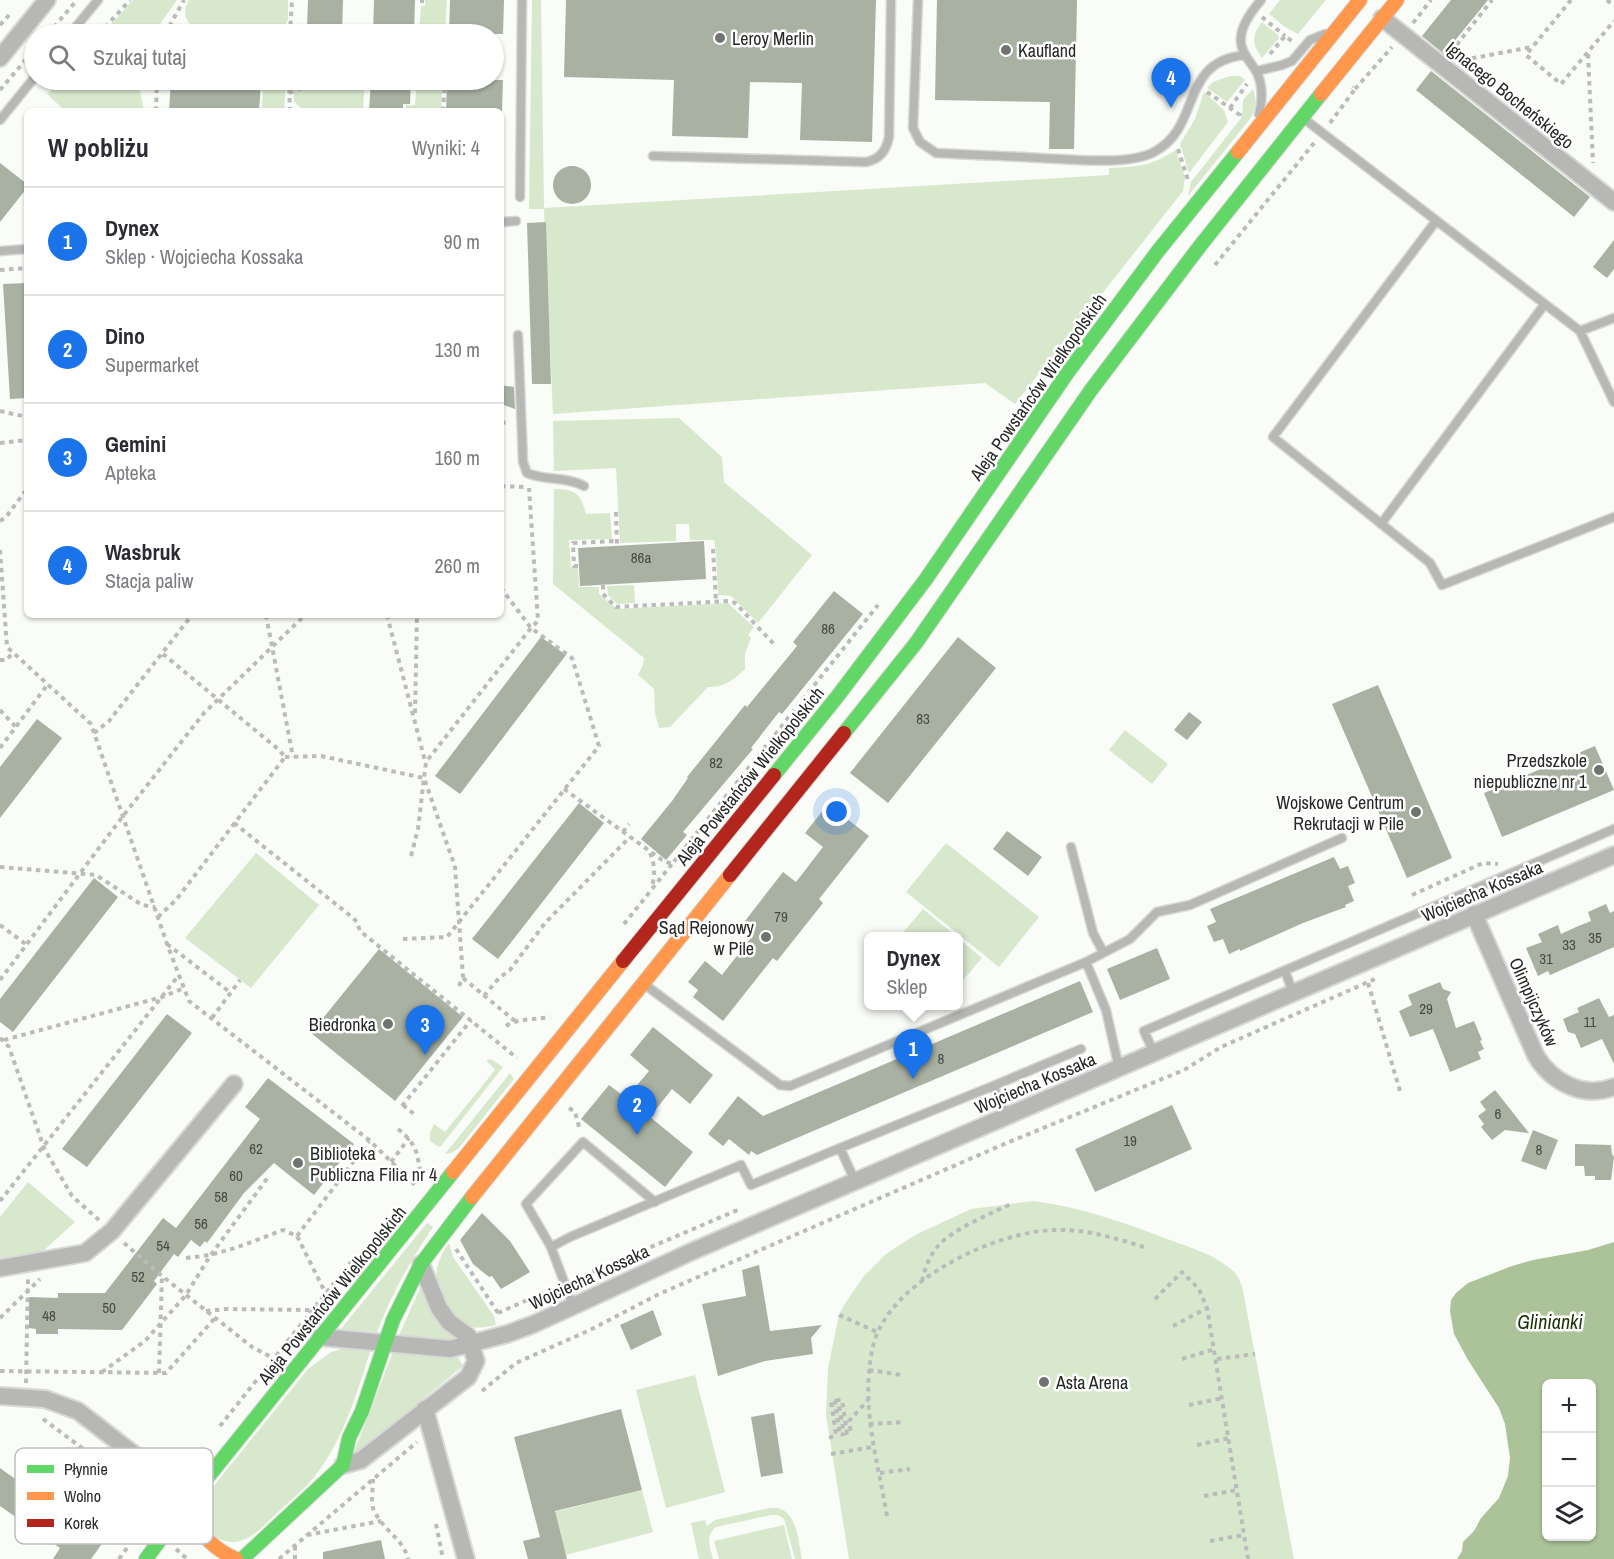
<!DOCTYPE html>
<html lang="pl">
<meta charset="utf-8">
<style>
:root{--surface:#fff;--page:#f2f2f3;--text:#2b2b33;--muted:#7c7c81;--line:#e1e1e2;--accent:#1a73e8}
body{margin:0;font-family:"Archivo Narrow",sans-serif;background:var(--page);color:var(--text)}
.controls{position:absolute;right:18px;bottom:18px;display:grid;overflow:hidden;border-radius:9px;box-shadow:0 2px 4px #0004}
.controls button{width:54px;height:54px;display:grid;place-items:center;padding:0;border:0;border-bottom:2px solid var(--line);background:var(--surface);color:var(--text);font:30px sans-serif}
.you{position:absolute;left:837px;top:812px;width:21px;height:21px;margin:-15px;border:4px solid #fff;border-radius:50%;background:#1a73e8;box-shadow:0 0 0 9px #1a73e833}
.badge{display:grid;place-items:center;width:39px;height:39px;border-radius:50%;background:var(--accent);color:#fff;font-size:20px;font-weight:700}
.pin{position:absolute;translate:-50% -50px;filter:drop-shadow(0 2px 3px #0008)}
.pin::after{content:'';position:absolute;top:32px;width:21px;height:18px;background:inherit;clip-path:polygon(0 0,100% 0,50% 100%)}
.popup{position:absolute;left:864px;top:932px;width:99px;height:78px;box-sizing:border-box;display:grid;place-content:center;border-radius:9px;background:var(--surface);filter:drop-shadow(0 2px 4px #0005);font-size:20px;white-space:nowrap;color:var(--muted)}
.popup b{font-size:22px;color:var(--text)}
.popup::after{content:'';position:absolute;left:50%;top:100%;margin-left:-12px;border:12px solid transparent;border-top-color:var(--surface)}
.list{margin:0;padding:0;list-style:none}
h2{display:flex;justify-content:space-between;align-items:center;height:78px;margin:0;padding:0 24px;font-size:26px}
h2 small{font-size:20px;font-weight:400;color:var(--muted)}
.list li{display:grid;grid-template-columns:39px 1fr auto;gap:18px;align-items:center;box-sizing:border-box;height:108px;padding:0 24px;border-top:2px solid var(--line)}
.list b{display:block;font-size:22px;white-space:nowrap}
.list p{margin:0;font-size:20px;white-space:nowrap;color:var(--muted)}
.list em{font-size:20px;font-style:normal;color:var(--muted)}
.icon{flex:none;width:33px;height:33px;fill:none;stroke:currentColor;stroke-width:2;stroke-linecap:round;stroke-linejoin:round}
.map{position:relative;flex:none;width:1614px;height:1559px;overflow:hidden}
.search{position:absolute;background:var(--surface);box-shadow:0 2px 4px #0004;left:24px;top:24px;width:480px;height:66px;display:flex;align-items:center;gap:15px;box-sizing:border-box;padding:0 21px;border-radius:33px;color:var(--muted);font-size:22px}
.panel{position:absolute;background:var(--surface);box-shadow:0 2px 4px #0004;left:24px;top:108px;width:480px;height:510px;border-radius:9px}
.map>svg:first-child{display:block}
.green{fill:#d8e8cd}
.water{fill:#acc39a;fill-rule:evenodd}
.building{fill:#a9b1a3}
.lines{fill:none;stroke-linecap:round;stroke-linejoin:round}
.lane-casing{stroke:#d7d9d6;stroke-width:11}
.street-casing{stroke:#d7d9d6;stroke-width:20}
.fast-casing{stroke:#d7d9d6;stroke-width:16}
.slow-casing{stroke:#d7d9d6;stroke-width:16}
.jam-casing{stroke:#d7d9d6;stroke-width:16}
.path{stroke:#babbba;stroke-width:4;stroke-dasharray:4.5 4.5;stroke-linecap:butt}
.lane{stroke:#b7b8b6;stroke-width:8}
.street{stroke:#b7b8b6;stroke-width:16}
.fast{stroke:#63d668;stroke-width:14}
.slow{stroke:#ff974d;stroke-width:14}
.jam{stroke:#b3261e;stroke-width:14}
.poi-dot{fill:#70736f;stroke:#fff;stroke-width:2}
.labels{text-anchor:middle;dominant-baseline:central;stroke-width:5;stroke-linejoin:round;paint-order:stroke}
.number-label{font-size:15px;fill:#484b45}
.poi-label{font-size:18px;fill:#272926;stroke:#fff;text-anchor:start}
.street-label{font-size:18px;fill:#272926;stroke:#fff}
.water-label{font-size:20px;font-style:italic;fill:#1c3106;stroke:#fff}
.key{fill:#fff;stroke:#bebfbe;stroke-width:1.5}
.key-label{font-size:16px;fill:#272926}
</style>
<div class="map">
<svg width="1614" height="1559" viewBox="0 0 1614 1559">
<rect width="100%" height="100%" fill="#f9fcf7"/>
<path class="green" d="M133,0H177L153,34H108L105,31Z
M189,0H288V19L284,28L274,30L194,27C183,19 183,11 189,0Z
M425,0H447L445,34H419L421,6H425Z
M532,0H541L544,208L1109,175V168C1138,167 1151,166 1176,150L1185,177L1183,191L1015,404L985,383L553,414L544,209H529Z
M1280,0H1326L1298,34L1285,27L1269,14Z
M1262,22L1278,35L1279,38L1262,58C1252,44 1251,36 1262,22Z
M1230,76H1240L1245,80L1227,102L1207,88L1213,82Z
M61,80H134L139,86L144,111H65L47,94Z
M238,80H286L284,111H262L263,81Z
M293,80H365L363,109L362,111H305L294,102Z
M417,80H443L441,111H406V105H415Z
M1253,89C1257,101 1256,108 1250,119L1188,196L1191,182L1242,117L1243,100Z
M1204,92L1224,110L1228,122L1189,173L1180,144L1195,119Z
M679,418L722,457L724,482L812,555L758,623L731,596L718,595L716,552L714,540H690L689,524H676V541L620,543L616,468L554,471L553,421Z
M554,489C576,489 581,494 586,514L610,513L612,539L569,540L571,567L578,568L579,587H599V594L617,609L728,603L754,627L748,635L751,638L745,653V669C732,681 725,687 708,687L670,727L659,728L655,713L654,689L638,675L643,665L644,658L553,584Z
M634,585L635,603L617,604L608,595L607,586Z
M1125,730L1168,764L1152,784L1109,750Z
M946,843L1039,917L999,967L906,892Z
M256,853L319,905L251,988L185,938Z
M923,909L956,936H900Z
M958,938L982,958L958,986Z
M491,1059L503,1067L441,1146L439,1147L430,1141V1133L434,1124L445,1132L495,1070L486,1060Z
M510,1073L514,1079L459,1148L451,1153L445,1154Z
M28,1182L75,1222L43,1251L0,1258V1217Z
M1033,1201C1082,1207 1125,1223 1170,1240C1192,1248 1219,1256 1236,1274C1238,1277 1240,1282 1242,1286L1294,1559H849L826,1415L828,1368L839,1315L844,1305L863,1277L886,1254L915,1235L971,1209Z
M427,1223L433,1227C408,1264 393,1292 377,1332L353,1330L342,1332L340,1330Z
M449,1243L453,1257L494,1316L496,1325C487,1327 478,1329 468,1326C447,1319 433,1290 437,1268C439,1259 443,1251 449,1243Z
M421,1286C426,1310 439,1325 459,1339L458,1341L400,1336V1333Z
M349,1347L371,1349C357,1393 341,1448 309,1483C298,1495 284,1506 272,1518C256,1533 241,1550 217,1538C205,1521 197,1514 208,1493L308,1369L331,1352Z
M393,1352L458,1357L463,1366L359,1452H354Z
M695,1375L725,1492L666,1508L636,1390Z
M642,1490L653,1532L566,1555L554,1512Z
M770,1508C797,1505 798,1540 802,1559H795L784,1519L778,1515H771L716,1527C705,1536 710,1547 713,1559H699L691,1523L705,1520L707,1526L715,1520Z
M784,1525L792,1559H719L714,1541Z"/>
<path class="water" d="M1614,1242V1559H1457L1462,1551L1463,1542L1474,1531L1481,1518L1499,1498L1508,1476L1510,1458L1505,1424L1499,1408L1468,1360L1454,1334L1450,1311L1451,1300L1456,1293L1468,1283L1512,1266L1533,1260L1588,1250ZM1546,1384H1592V1536H1546Z"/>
<path class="building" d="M308,0H343L342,34H310V27H307Z
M374,0H415L414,34H373Z
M450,0H504L503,34H449Z
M566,0H876L872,142L800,140L802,83L750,82L748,138L672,136L674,80L564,77Z
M937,0H1077L1074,149H1049L1050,102L935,100Z
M1451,0H1488L1444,54L1422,36Z
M1431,71L1590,197L1574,217L1416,90Z
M171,80L261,83L259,111H169Z
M371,80H411L410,104H403V111H369Z
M447,80H503L502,111H446Z
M0,163L27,184V188L0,222Z
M553 185a19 19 0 1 1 38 0a19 19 0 1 1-38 0Z
M546,222L551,384H532L527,223Z
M1614,240V269L1607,278L1593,267Z
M27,283V398L10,399L3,284Z
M501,385L514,387L515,409L501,404Z
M704,541L706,579L580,586L578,548Z
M834,591L863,614L782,714L779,712L751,748L753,749L683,832L687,835L666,860L641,839L672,801L688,778L687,777L745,705L747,707L797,646L793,642Z
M541,637L566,655L460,794L435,776Z
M958,637L996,668L888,803L850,773Z
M1378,685L1452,858L1407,878L1332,704Z
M1189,712L1202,722L1187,740L1174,730Z
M37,719L62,738L0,818V767Z
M1595,746L1614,790L1502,837L1484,793Z
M579,803L604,823L498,959L472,939Z
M828,804L869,836L819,899L823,903L777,961L773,958L723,1021L693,997L698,990L688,982L705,961L722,975L750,939L738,930L783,872L796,882L823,847L805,833Z
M1007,831L1042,857L1028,876L993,849Z
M1334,857L1340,869L1348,866L1355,883L1348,886L1354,901L1345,905L1346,907L1303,923L1240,951V949L1229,954L1223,939L1214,942L1207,926L1216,922L1210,909Z
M94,878L118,897L13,1032L0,1022V999Z
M1606,904L1610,913L1614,911V947L1550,975L1548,971L1538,976L1526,948L1542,942L1538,934L1558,925L1561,934L1576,927L1591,921L1588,912Z
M1157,948L1170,979L1120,1000L1107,969Z
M379,949L463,1017L395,1101L311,1033Z
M1080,981L1093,1012L757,1155L751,1151L749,1155L729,1139L723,1146L708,1134L738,1096L763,1116Z
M1440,982L1443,989L1451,992L1447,999L1456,1028L1474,1021L1482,1040L1480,1041L1484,1049L1478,1052L1481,1059L1450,1072L1433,1029L1410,1037L1399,1011L1412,1005L1408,995Z
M1599,998L1609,1017L1614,1015V1064L1602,1039L1581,1048L1575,1034L1568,1032L1563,1019L1579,1012L1577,1008Z
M167,1014L192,1033L87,1167L62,1149Z
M653,1027L713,1075L690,1104L672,1089L650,1117L693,1152L665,1187L581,1119L609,1085L626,1098L649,1071L630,1055Z
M268,1078L354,1144L314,1195L274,1163L244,1193L207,1243L205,1241L200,1247L191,1240L178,1257L174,1254L154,1281L157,1284L122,1330L58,1329V1334H36V1329L29,1328V1297L58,1298V1293H105L163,1218L176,1228L260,1119L245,1107Z
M1495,1090L1529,1133L1505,1130L1492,1140L1481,1127L1484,1124L1478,1116L1486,1110L1480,1102Z
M1172,1105L1192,1149L1095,1192L1075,1149Z
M1533,1130L1558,1140L1546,1170L1521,1161Z
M1575,1144L1611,1145L1612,1154L1614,1157L1611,1180H1595V1176H1585L1584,1166H1575Z
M482,1213L510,1241L530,1272L501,1289L492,1276L489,1277L473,1264L460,1240Z
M759,1265L770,1331L822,1325L811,1338L813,1354L765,1361L718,1376L702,1304L746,1296L742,1270Z
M653,1310L662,1335L631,1350L620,1325Z
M621,1409L642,1490L555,1511L567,1559H528L523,1541L540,1537L514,1437Z
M774,1413L783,1473L761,1477L751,1417Z
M0,1468L72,1520L99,1483L130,1505L91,1559H53L60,1548L0,1506Z
M381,1540L385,1559H323V1552Z"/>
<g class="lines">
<g class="lane-casing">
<path id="lane" d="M918,0L913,128L920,142L936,153C971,155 1006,156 1041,158C1071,159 1128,166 1154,152C1203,126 1178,62 1245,55
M70,34L98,0
M1257,71L1282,65L1292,61L1310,40L1325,34
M1259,114C1263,100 1263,80 1254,68C1249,60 1242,53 1241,43C1239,27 1252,11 1261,0
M1303,118L1580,331L1614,402
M0,120L34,78
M653,156L866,162C880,159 886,151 889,137L891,0
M520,197L522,0
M1436,221L1273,437L1430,563L1442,585L1614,517
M501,222L516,221
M0,251L27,249
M1580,331L1614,318
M518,335L523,462L527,473C545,481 566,476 584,486
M1381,524L1544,305
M1071,847L1093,933L1103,952
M1086,962L1106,1010L1119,1068
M1285,971L1293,993
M644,984L780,1085L790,1086L1086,962L1130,939L1157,912L1190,905L1342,838
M1154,1053L1144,1031L1614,829
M993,1086L1081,1049
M840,1148L993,1086L1007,1116
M551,1247L526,1204L583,1142L655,1202
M573,1306L551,1247L570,1237L741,1165L751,1185L840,1148L855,1181"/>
</g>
<g class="street-casing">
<path id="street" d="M1382,18L1614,202
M0,58L47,0
M1474,914L1536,1056C1552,1082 1583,1099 1614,1087
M0,1268L85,1253L112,1231L234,1084
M320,1337L450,1349L507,1334L534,1324L693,1251L1614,855
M0,1396L45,1399L78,1411L175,1486L187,1503
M425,1409L466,1559
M343,1465L361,1460L468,1377L476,1361L468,1336L449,1322L439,1308L421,1264"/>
</g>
<g class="fast-casing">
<path id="fast" d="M844,733L916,643L1091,390L1200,246L1321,94
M774,775L837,697L926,579L1068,372L1158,251L1238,152
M146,1559L187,1503L453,1172
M242,1559L343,1465L349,1438L362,1411L393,1320L421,1264L472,1197"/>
</g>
<g class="slow-casing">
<path id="slow" d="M1321,94L1397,0
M1238,152L1360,0
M453,1172L623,961
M472,1197L730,875
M187,1503C197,1530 209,1547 236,1559"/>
</g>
<g class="jam-casing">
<path id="jam" d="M730,875L844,733
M623,961L774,775"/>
</g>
<path class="path" d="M1571,0L1526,55L1561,84L1614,21
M1607,0L1614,6
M422,3V0
M1262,17L1285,36
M1413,23L1431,0
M0,25L10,14
M291,32L310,33
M48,34L77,0
M99,34L130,0
M165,34L184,0
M290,34L292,0
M1451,52L1492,0
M1270,54L1285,36L1293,42
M1588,54L1593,163
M1463,60L1532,47
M289,80L290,111
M52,87L59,80
M1355,89L1392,47
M0,90L34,50
M1207,92L1240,115L1237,118
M289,93L307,86
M1230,108L1247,84
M156,111L157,80
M443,111L445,80
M1330,123L1355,89L1352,87
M1178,149L1188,180
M1215,265L1314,143
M0,270L27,268
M0,411L27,417
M501,423L510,422
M0,443L27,440
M501,486L524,487
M616,512L617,546
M0,521L6,517L27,489
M713,549L716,601
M0,550L7,647L91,724L167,944L189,1001L369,1140L416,1186
M578,566H574L573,543L617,541
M603,585V594L616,607L729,601L735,603L774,644
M266,615L293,757
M387,615L425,761
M0,660H7L13,652
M0,710L16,727
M415,713L417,615
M94,733L109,721L192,615
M0,748L48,684
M285,757L321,756L424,778L418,829L411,856
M564,789L662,860L672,864L878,605
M234,823L352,917L357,922L360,931L517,1058
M623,832L629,824
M650,853C655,864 655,875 652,886
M0,867L96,875L142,905L155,907
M1412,895L1483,863L1498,864
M158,917L176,900L285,757L278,749L163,654
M624,924L672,864
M0,925L27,945
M403,939L447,937L599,746L572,658L531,628L501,588
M167,944L231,993
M463,978L515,1021
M0,980L123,816L204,713L305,615
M1368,983L1400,1091
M459,986L463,977L455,867L424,778L426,762L531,628L538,621L529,488
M484,996L499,978L510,970L545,923L630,837
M212,1018L240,980
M506,1026C518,1018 535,1020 550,1017
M0,1038L9,1047L44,1148L72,1196L99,1220
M4,1040L162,997L184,988
M403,1105L414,1114
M402,1106L471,1020
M569,1108L575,1112L580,1130
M398,1129C419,1146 416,1153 422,1178
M391,1162L409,1138
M0,1201L179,975
M297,1236L369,1141
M124,1243L162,1276L237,1335L252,1347L273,1358
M456,1249L498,1313
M186,1258C223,1255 248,1243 283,1230L297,1236L325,1292
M576,1279L740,1209
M922,1281C925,1269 929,1256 938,1246C951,1230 994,1212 1013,1203
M1155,1299L1182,1272L1199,1289L1207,1308L1248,1559
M206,1311L226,1309L311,1310
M498,1313L552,1289
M839,1315L877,1332
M0,1318L40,1279
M1173,1326L1207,1308
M1182,1359L1215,1349
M1217,1359L1255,1354
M869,1370L902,1375
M0,1371L166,1373L215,1318
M102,1372L145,1341L186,1295L210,1256L269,1176
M159,1373L162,1276
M26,1383L28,1279
M482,1391L516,1363L590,1330L659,1294L1002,1145L1184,1070L1221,1047L1375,979
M1189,1405L1223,1398
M43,1419L159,1505
M869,1424L904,1422
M220,1426L354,1258
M829,1438L836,1435L831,1401H835L840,1435L844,1434L838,1400H842L847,1433L851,1432L849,1421L868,1400
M1197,1445L1229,1438
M831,1454L872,1447
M880,1473L910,1469
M373,1479C373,1488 371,1500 373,1508C380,1528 404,1539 408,1559
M1204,1496L1237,1490
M887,1516C877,1457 860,1406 873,1346C888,1282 995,1231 1055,1230C1086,1229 1115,1238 1144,1247
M436,1524L443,1559
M307,1535L381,1521
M1210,1541L1244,1535
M295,1546V1559
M176,1549L187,1559
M119,1559L127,1548
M279,1559L417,1442"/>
<use href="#lane" class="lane"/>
<use href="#street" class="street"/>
<use href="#fast" class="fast"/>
<use href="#slow" class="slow"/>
<use href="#jam" class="jam"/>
</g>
<g class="poi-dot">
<circle cx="720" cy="38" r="6"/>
<circle cx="1006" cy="50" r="6"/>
<circle cx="1599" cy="770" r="6"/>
<circle cx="1416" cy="812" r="6"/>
<circle cx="766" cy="937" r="6"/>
<circle cx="388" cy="1024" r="6"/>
<circle cx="298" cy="1163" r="6"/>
<circle cx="1044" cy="1382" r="6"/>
</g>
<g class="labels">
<g class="number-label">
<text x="641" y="557">86a</text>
<text x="828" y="628">86</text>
<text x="923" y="718">83</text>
<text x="716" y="762">82</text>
<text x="781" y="916">79</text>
<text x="1595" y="937">35</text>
<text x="1569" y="944">33</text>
<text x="1546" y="958">31</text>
<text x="1426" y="1008">29</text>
<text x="1590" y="1021">11</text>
<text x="941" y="1058">8</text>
<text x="1498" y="1113">6</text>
<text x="1130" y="1140">19</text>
<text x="256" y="1148">62</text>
<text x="1539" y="1149">8</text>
<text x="236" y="1175">60</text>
<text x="221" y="1196">58</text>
<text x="201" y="1223">56</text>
<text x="163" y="1245">54</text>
<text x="138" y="1276">52</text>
<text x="109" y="1307">50</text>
<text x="49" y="1315">48</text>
</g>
<g class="poi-label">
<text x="732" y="38">Leroy Merlin</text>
<text x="1018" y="50">Kaufland</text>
<text x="1587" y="760" text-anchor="end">Przedszkole<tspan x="1587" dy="21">niepubliczne nr 1</tspan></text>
<text x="1404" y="802" text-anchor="end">Wojskowe Centrum<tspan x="1404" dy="21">Rekrutacji w Pile</tspan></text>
<text x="754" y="927" text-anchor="end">Sąd Rejonowy<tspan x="754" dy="21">w Pile</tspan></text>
<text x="376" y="1024" text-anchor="end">Biedronka</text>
<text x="310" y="1153">Biblioteka<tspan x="310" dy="21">Publiczna Filia nr 4</tspan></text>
<text x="1056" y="1382">Asta Arena</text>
</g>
<g class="street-label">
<text transform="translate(1510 95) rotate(39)">Ignacego Bocheńskiego</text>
<text transform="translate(1038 387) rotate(-55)">Aleja Powstańców Wielkopolskich</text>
<text transform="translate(750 776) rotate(-51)">Aleja Powstańców Wielkopolskich</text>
<text transform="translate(1482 891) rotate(-23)">Wojciecha Kossaka</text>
<text transform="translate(1534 1002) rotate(66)">Olimpijczyków</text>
<text transform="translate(1035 1083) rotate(-23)">Wojciecha Kossaka</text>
<text transform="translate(589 1277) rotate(-25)">Wojciecha Kossaka</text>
<text transform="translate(332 1295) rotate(-51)">Aleja Powstańców Wielkopolskich</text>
</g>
<g class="water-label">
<text x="1550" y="1321">Glinianki</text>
</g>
</g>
<rect x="15" y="1448" width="198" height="96" rx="9" class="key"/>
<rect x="27" y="1465" width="27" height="8" fill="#63d668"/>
<rect x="27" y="1492" width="27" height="8" fill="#ff974d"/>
<rect x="27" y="1519" width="27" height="8" fill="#b3261e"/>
<g class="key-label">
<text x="64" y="1475">Płynnie</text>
<text x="64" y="1502">Wolno</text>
<text x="64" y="1529">Korek</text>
</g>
</svg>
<div class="controls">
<button>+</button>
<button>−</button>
<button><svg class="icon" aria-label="layers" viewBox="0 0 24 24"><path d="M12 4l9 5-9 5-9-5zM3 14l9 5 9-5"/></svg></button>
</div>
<div class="you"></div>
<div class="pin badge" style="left:913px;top:1079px">1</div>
<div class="popup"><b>Dynex</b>Sklep</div>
<div class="pin badge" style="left:637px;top:1135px">2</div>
<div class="pin badge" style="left:425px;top:1055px">3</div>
<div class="pin badge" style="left:1171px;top:108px">4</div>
<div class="search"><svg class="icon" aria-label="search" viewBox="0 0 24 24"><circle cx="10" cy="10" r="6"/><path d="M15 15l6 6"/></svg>Szukaj tutaj</div>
<section class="panel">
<h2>W pobliżu<small>Wyniki: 4</small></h2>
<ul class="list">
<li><span class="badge">1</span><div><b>Dynex</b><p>Sklep · Wojciecha Kossaka</p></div><em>90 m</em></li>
<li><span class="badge">2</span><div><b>Dino</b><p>Supermarket</p></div><em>130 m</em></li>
<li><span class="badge">3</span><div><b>Gemini</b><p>Apteka</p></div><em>160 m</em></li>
<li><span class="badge">4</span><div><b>Wasbruk</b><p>Stacja paliw</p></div><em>260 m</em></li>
</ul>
</section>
</div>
